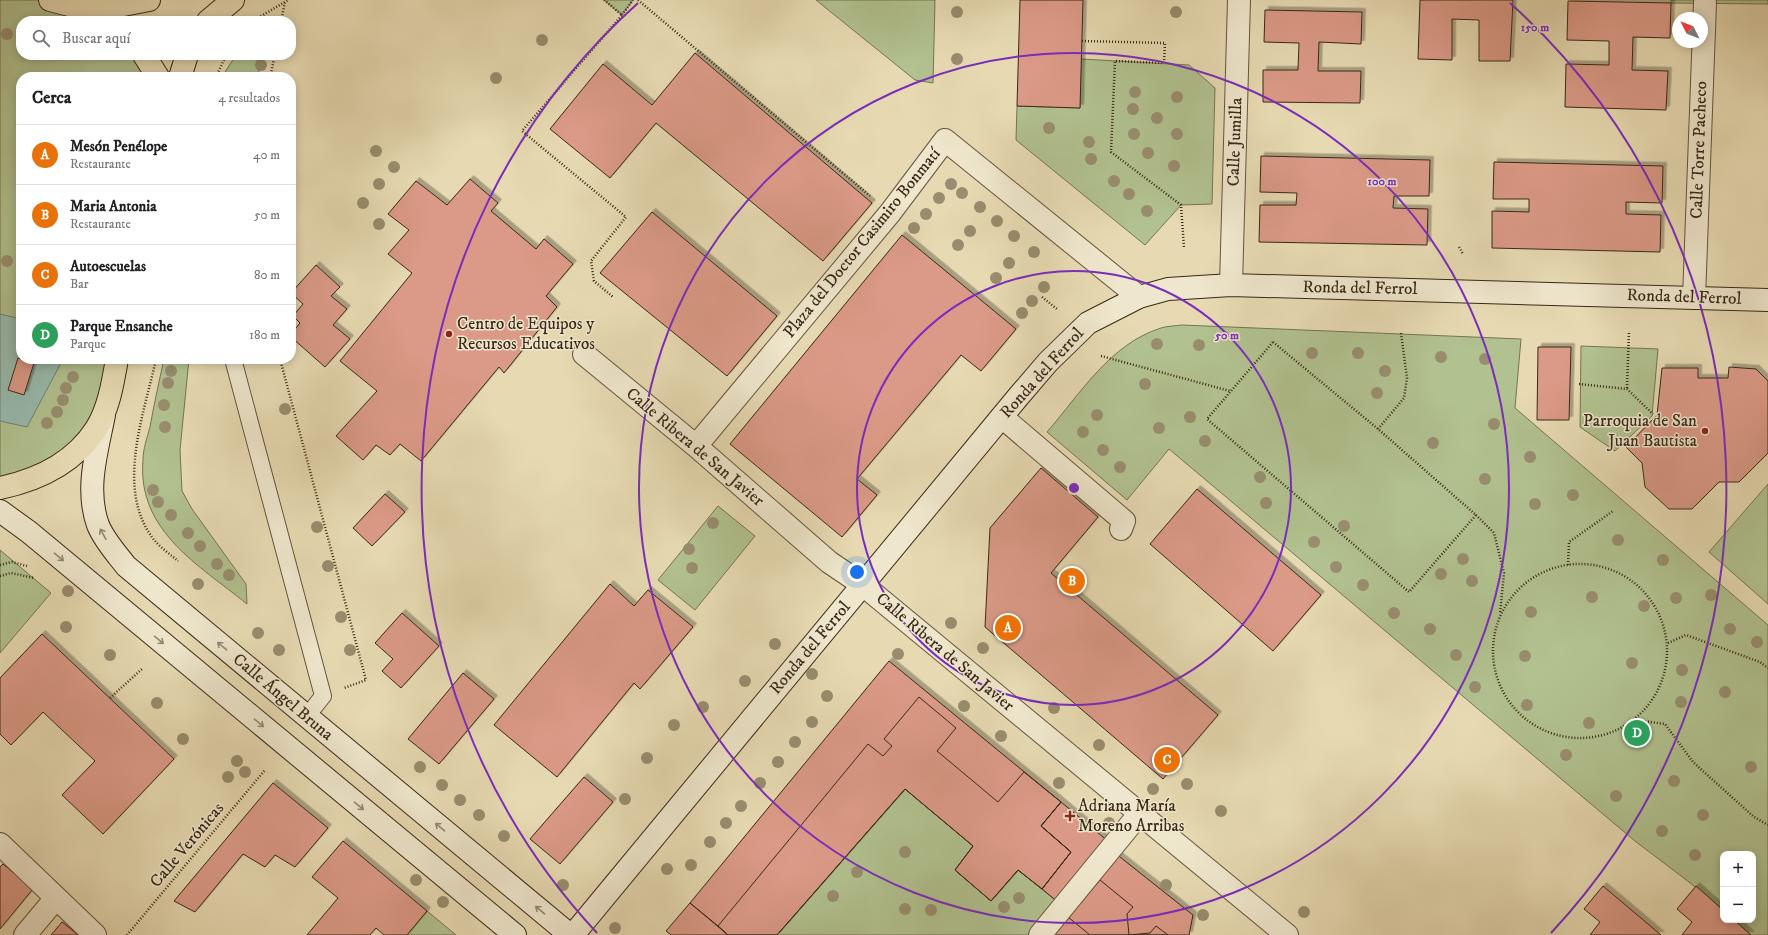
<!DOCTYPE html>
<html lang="es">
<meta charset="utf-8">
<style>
:root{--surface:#fff;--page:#f2f2f2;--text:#202124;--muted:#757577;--line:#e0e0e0;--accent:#8f2418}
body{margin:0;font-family:"IM FELL DW Pica",serif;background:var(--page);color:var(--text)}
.controls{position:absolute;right:12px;bottom:12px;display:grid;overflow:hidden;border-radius:8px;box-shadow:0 2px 10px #0003}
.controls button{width:36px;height:36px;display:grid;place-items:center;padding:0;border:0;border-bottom:1px solid var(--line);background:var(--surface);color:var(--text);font:20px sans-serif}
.compass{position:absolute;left:1672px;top:12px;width:36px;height:36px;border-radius:50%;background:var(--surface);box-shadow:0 2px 10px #0003;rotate:312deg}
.you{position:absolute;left:857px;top:572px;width:14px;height:14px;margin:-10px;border:3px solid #fff;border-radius:50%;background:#1a73e8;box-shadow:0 0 0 6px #1a73e833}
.badge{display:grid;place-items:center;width:26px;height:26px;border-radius:50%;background:var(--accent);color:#fff;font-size:13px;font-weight:700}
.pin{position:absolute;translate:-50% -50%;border:2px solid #fff;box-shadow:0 1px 4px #0006}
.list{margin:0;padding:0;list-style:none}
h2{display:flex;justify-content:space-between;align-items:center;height:52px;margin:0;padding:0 16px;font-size:17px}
h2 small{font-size:13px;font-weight:400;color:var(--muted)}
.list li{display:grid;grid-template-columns:26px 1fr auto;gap:12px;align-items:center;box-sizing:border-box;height:60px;padding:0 16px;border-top:1px solid var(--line)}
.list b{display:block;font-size:15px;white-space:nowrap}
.list p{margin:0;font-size:13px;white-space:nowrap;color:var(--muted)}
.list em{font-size:13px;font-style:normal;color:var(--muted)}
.icon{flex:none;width:22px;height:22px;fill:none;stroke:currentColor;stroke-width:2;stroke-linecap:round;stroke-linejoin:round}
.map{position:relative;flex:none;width:1768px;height:935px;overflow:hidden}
.search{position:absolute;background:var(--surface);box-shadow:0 2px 10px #0003;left:16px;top:16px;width:280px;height:44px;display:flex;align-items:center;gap:10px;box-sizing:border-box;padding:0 14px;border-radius:16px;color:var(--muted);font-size:15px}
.panel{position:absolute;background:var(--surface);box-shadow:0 2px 10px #0003;left:16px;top:72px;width:280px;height:292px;border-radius:16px}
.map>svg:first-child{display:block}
.green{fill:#b1c18f;stroke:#757454}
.water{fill:#97baae;stroke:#718072}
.building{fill:#db9a87;stroke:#392818;filter:url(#shadow)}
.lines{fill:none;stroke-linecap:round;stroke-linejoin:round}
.lane-casing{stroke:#64543e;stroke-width:18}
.street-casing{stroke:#64543e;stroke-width:24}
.secondary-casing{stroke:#392818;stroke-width:24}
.primary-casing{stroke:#392818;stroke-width:24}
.path{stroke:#392818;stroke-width:2.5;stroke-dasharray:1 2;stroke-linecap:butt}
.lane{stroke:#efe7cd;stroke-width:16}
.street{stroke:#efe7cd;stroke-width:22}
.secondary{stroke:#efe7cd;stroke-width:22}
.primary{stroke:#e7dab2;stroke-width:22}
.tree{fill:#988d6e}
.oneway{stroke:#948872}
.ring{fill:none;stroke:#7b2cbf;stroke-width:2}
.poi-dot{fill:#8f2418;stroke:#efe7cd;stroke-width:1.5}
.labels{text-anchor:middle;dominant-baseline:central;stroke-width:3;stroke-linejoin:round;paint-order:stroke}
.street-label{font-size:17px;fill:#392818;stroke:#efe7cd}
.poi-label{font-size:17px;fill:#392818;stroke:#efe7cd;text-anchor:start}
.centre{fill:#7b2cbf;stroke:#efe7cd;stroke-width:2}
.ring-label{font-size:12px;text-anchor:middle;font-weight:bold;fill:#7b2cbf;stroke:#efe7cd;stroke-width:3;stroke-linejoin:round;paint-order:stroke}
</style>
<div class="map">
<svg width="1768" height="935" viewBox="0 0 1768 935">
<defs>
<filter id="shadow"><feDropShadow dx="3.5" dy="-3.5" stdDeviation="0" flood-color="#0004"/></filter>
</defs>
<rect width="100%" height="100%" fill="#e7dab2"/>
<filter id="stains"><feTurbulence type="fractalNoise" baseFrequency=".005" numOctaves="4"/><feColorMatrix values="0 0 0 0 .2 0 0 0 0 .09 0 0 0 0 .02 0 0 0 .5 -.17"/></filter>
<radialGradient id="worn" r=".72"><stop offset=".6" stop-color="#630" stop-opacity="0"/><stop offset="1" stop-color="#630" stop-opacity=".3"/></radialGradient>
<path class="green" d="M0,0H50L99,17L107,21H21V55H144L158,77H21V359H117L82,447L0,488Z
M604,0H633L622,15Z
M816,0H935L933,83L915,80Z
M1671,0H1768V4L1671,3Z
M236,55H261L258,77H224L225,72Z
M1081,59L1189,65L1215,88L1212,204L1181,205L1145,245L1016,140L1017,106L1080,108Z
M1182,325L1521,339L1515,408L1768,625V935H1751L1734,920H1753V854H1723V910L1689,882L1635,841L1169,449L1127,500L1047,432C1080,394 1110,344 1161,328C1167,326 1175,326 1182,325Z
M1581,346L1658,349L1652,416L1615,451L1580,427Z
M164,359H189L180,450L182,491L192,509L246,584L247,604C199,565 137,531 143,460C143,449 147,438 150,427C154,404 159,382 164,359Z
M1768,484V604L1709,552Z
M718,506L755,536L695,610L658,580Z
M0,550L51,593L0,653Z
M905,789L973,846L955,870L991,901L1018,870L1059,903L1032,935H777Z
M427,911L456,935H407Z"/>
<path class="water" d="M0,314L21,319V359H63L27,427L0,421Z"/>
<path class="building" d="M1020,0H1083L1080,108L1017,106Z
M1420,0H1513L1510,61H1479V20L1452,19V60L1418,59Z
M1568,1L1671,3L1670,38L1633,37L1632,70L1668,71L1666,110L1565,107L1566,64L1609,65V41L1567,40Z
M1265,10L1362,12L1361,44L1319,42L1318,71H1361L1360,103L1263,102V70H1298L1299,43L1264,42Z
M695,53L872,203L823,261L656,123L610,178L550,129L603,64L652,105Z
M1261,156L1430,160L1429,196H1394L1393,208L1428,209L1427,245L1259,242L1260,205H1296L1297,193L1260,192Z
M1494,162L1663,166L1662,203L1626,202V214L1661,215L1660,252L1492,248V211L1529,212V199H1493Z
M470,179L498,203L491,211L536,249L544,239L573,264L546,296L557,307L504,373L499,367L421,461L400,444L390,455L376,445L363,460L336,436L377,391L340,361L412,273L388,254L409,230L388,214L416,181L447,205Z
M652,212L777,316L727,376L600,273Z
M902,235L1016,329L981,371L961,355L857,479L877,495L842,537L730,444Z
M316,265L340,287L331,296L347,309L333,325L350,339L325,367L291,337V334L300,323L293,316L303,304L291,293Z
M1538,347H1571L1569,420H1537Z
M18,358L34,363L24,395L8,390Z
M1729,367L1756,369L1768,381V453L1739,482H1719L1692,509H1669L1645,487L1642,463L1626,447L1657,415L1662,368H1698V378H1728Z
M1041,468L1098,517L1051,573L1218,715L1163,779L985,627L990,528Z
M1197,489L1321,595L1273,651L1150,544Z
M385,494L405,512L372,546L353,528Z
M610,584L634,606L648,590L693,627L640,689L634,683L557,777L494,725Z
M402,613L439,646L401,688L382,671L393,659L375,643Z
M42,634L174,759L103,834L62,795L95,761L43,712L11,745L0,734V678Z
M889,661L1061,802L1041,826L1071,852L1042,889L1018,870L991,901L955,870L973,846L905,789L777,935H728L690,903Z
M463,673L494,699L439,764L408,739Z
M919,697L956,728L937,751L998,802L1024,772L1061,802L1041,826L1071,852L1042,889L1018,870L991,901L955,870L973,846L905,789L777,935H728L718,926L868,744L883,756L892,746L884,739Z
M584,777L613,802L560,864L530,839Z
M273,783L328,828L295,867L275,855L265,867L243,854L195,912L174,901Z
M1061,802L1109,842L1059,903L1042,889L1071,852L1041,826Z
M343,841L427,911L407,935H384L376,928L370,935H307L338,898L312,877Z
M1115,853L1193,915L1189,935H1048Z
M3,864L33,889L0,929V867Z
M1100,880L1133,907L1127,914L1129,935L1150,933L1156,926L1168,935H1090L1068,917Z
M1603,886L1661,935H1590L1600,922L1584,909Z
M1696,886L1723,910V920H1734L1751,935H1682L1692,922L1677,909Z
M690,903L718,926L728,935H671L666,931Z
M62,922L78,935H51Z"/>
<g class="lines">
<g class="lane-casing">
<path id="lane" d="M233,359L323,696L307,716"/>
</g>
<g class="street-casing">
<path id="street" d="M1231,285L1239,0
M1694,298L1705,3
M584,354L696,446L829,562L863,585L1287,935
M1002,417L1124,521L1121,529
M696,446L890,213L945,140L1139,297
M0,844L95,935
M25,935L56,898
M1040,935L1140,813"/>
</g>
<g class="secondary-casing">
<path id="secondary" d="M104,415C97,451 85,489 98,525C104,540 116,553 126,566L570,935
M0,511L29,532L515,935
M573,935L1018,397L1048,362L1088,323L1139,297L1168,289L1231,285L1768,300"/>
</g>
<g class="primary-casing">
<path id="primary" d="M50,0L81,8L95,14
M81,8L103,9L149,0
M208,21L233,0
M144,55L158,77
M180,77L187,55
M0,488C38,480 74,463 96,429C109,408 113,382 117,359"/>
</g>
<path class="path" d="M604,0L622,15L522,131L626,217L591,261L594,281L613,297
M638,0L870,196
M622,15L633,0
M253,21L288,0
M281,21L285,2
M1082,41L1165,43L1164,63L1115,61L1111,152L1181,205L1184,248
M216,77L226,55
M270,77L275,55
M1459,247L1463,254
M1042,297L1057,309
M1273,342L1378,429L1476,515L1409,592L1207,419Z
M1101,356L1230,391
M156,359C144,415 114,491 155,541C161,548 171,555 178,561
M280,359L366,680L344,688
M1579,384L1627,389L1653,414
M1627,388L1629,331
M1378,429L1404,398L1407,378L1401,333
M1476,515L1494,533L1504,573L1500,614
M1493 651a87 87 0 1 1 174 0a87 87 0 1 1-174 0Z
M0,565L12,562L27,566
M1568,565L1569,542L1613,511
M0,576L11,573L34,578
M1668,643L1686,635L1760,662L1768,668
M110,698L143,668
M1636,720L1665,724L1693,762L1754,817L1768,825
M127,935L265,770"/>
<use href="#lane" class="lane"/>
<use href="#street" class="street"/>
<use href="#secondary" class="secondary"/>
<use href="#primary" class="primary"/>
</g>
<g class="tree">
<circle cx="957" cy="12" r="6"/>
<circle cx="1176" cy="12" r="6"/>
<circle cx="7" cy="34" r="6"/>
<circle cx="542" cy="40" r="6"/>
<circle cx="957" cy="59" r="6"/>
<circle cx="261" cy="65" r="6"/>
<circle cx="496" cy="78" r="6"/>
<circle cx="1135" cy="92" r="6"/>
<circle cx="1177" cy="97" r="6"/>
<circle cx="1133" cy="109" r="6"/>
<circle cx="1157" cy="118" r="6"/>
<circle cx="1049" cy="128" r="6"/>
<circle cx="1134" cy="134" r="6"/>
<circle cx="1177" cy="134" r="6"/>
<circle cx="1089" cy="142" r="6"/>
<circle cx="376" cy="151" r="6"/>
<circle cx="1148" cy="153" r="6"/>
<circle cx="1091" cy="159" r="6"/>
<circle cx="1174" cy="166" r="6"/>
<circle cx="394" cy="167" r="6"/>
<circle cx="1114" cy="181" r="6"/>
<circle cx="379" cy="184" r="6"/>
<circle cx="951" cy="184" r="6"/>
<circle cx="962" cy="193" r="6"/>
<circle cx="1129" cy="194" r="6"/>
<circle cx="939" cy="198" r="6"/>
<circle cx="363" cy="203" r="6"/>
<circle cx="980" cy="207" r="6"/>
<circle cx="1147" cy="211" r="6"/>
<circle cx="926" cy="214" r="6"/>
<circle cx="997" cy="221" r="6"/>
<circle cx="379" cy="224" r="6"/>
<circle cx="914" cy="228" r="6"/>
<circle cx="970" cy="231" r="6"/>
<circle cx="1014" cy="236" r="6"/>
<circle cx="958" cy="245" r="6"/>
<circle cx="1034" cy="252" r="6"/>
<circle cx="7" cy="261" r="6"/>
<circle cx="1009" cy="263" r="6"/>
<circle cx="996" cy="278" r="6"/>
<circle cx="1044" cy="287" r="6"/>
<circle cx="1032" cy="301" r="6"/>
<circle cx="1022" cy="313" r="6"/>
<circle cx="1157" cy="344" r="6"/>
<circle cx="1199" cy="345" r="6"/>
<circle cx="1312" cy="353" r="6"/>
<circle cx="1358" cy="353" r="6"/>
<circle cx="1441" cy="357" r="6"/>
<circle cx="1485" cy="359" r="6"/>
<circle cx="171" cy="371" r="6"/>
<circle cx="1385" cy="371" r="6"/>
<circle cx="73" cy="377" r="6"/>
<circle cx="168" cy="383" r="6"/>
<circle cx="1145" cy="384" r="6"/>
<circle cx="66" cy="388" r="6"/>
<circle cx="1377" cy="393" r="6"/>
<circle cx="63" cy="400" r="6"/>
<circle cx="164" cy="405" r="6"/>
<circle cx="285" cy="409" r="6"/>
<circle cx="57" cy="412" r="6"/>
<circle cx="1097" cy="415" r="6"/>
<circle cx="1190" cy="417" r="6"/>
<circle cx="47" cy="423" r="6"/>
<circle cx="1494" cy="424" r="6"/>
<circle cx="165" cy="427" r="6"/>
<circle cx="1159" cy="428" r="6"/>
<circle cx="1083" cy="432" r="6"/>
<circle cx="1205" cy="441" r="6"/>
<circle cx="1433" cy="443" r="6"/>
<circle cx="1103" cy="450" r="6"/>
<circle cx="1530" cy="457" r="6"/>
<circle cx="1120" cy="467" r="6"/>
<circle cx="1260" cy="477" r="6"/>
<circle cx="1485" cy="479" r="6"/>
<circle cx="153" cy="490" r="6"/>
<circle cx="1573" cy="495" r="6"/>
<circle cx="158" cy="502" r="6"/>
<circle cx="1266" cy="503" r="6"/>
<circle cx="1535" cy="504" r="6"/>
<circle cx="171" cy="515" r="6"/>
<circle cx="713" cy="523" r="6"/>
<circle cx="1344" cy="526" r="6"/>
<circle cx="317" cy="527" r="6"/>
<circle cx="188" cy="533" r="6"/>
<circle cx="1618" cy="540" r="6"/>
<circle cx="1314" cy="542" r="6"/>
<circle cx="200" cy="546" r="6"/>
<circle cx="689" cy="549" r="6"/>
<circle cx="1463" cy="559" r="6"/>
<circle cx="1663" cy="560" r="6"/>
<circle cx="217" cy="564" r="6"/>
<circle cx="328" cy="566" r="6"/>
<circle cx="1336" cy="567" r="6"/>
<circle cx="692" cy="568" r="6"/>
<circle cx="1441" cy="574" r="6"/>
<circle cx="229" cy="575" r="6"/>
<circle cx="1472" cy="581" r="6"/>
<circle cx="198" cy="584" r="6"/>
<circle cx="1363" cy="585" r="6"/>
<circle cx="68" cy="591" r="6"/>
<circle cx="1711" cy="595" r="6"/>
<circle cx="1592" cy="597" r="6"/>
<circle cx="1676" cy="598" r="6"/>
<circle cx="1644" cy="606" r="6"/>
<circle cx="1531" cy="612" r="6"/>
<circle cx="1394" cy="613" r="6"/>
<circle cx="341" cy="617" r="6"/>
<circle cx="951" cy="623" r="6"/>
<circle cx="66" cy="627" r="6"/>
<circle cx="1430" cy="629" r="6"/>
<circle cx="1730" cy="629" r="6"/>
<circle cx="258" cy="633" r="6"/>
<circle cx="1757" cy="642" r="6"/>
<circle cx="775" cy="644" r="6"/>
<circle cx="983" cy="648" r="6"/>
<circle cx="279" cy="650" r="6"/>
<circle cx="350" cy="650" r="6"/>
<circle cx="898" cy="654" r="6"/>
<circle cx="110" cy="655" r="6"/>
<circle cx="1456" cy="655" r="6"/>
<circle cx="1525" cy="656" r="6"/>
<circle cx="1632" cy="663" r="6"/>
<circle cx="1682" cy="670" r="6"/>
<circle cx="812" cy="674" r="6"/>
<circle cx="745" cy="681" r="6"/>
<circle cx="1475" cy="687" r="6"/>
<circle cx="1725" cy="692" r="6"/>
<circle cx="827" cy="696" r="6"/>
<circle cx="1681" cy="702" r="6"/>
<circle cx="157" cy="703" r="6"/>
<circle cx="1527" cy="705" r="6"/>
<circle cx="964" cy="706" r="6"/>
<circle cx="703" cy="707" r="6"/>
<circle cx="1054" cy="708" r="6"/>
<circle cx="812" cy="722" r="6"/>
<circle cx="1589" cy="723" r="6"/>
<circle cx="674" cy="725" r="6"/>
<circle cx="1001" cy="736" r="6"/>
<circle cx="183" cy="739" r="6"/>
<circle cx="795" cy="742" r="6"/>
<circle cx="1099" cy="745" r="6"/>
<circle cx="1566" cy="755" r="6"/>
<circle cx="647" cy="758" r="6"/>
<circle cx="237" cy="761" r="6"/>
<circle cx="778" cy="762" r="6"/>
<circle cx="420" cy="767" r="6"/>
<circle cx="1751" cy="767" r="6"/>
<circle cx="245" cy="772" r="6"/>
<circle cx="228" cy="777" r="6"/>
<circle cx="1674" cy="781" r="6"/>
<circle cx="760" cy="783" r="6"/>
<circle cx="1059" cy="783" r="6"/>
<circle cx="1187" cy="784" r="6"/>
<circle cx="442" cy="785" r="6"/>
<circle cx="1153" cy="789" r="6"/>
<circle cx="1616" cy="796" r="6"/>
<circle cx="625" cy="799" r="6"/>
<circle cx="460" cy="800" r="6"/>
<circle cx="741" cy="806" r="6"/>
<circle cx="1221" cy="811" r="6"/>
<circle cx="479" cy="815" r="6"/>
<circle cx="1703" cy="815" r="6"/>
<circle cx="726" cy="823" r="6"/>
<circle cx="1109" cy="823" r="6"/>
<circle cx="1662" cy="831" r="6"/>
<circle cx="504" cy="836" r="6"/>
<circle cx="710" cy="842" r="6"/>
<circle cx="905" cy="852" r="6"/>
<circle cx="1695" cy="855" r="6"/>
<circle cx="691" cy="865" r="6"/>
<circle cx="667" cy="869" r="6"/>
<circle cx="857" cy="872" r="6"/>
<circle cx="416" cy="880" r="6"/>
<circle cx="563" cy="885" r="6"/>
<circle cx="1166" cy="885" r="6"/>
<circle cx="833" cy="896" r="6"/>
<circle cx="1019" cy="898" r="6"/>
<circle cx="443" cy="902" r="6"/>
<circle cx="1004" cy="907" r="6"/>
<circle cx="905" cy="909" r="6"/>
<circle cx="931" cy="910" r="6"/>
<circle cx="1304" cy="912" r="6"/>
<circle cx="1203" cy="915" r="6"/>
<circle cx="615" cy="928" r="6"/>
</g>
<defs><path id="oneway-shaft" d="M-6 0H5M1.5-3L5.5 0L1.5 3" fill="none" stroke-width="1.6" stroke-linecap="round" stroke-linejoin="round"/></defs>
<g class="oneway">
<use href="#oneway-shaft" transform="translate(103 534) rotate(-119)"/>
<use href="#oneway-shaft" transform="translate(59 557) rotate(40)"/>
<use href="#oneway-shaft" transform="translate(159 640) rotate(40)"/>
<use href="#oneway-shaft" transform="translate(222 646) rotate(-140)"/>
<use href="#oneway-shaft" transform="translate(259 723) rotate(40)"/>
<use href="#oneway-shaft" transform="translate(359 806) rotate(40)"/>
<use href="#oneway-shaft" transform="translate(440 827) rotate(-140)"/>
<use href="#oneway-shaft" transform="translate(540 910) rotate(-140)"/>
</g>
<g class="ring">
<circle cx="1074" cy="488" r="217"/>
<circle cx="1074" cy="488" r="435"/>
<path d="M597 933A652 652 0 0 1 638 3M1510 3A652 652 0 0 1 1551 933"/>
</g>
<g class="poi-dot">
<circle cx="449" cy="334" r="4"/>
<circle cx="1705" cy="431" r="4"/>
<path d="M1068 810h4v4h4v4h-4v4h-4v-4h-4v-4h4z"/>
</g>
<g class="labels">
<g class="street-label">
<text transform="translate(1235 142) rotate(-88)">Calle Jumilla</text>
<text transform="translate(1699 150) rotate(-88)">Calle Torre Pacheco</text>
<text transform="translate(862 243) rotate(-51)">Plaza del Doctor Casimiro Bonmatí</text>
<text transform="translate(1360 288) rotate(1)">Ronda del Ferrol</text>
<text transform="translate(1684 297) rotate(2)">Ronda del Ferrol</text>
<text transform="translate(1042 373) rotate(-48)">Ronda del Ferrol</text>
<text transform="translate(695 447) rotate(40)">Calle Ribera de San Javier</text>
<text transform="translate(810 648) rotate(-50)">Ronda del Ferrol</text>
<text transform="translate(945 652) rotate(40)">Calle Ribera de San Javier</text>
<text transform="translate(283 697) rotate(40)">Calle Ángel Bruna</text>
<text transform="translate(187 845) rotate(-50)">Calle Verónicas</text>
</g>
<g class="poi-label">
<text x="457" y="324">Centro de Equipos y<tspan x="457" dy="20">Recursos Educativos</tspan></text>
<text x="1697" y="421" text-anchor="end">Parroquia de San<tspan x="1697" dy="20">Juan Bautista</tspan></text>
<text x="1078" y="806">Adriana María<tspan x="1078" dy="20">Moreno Arribas</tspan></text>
</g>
</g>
<circle cx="1074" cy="488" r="6" class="centre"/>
<g class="ring-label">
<text x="1535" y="31">150 m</text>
<text x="1382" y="185">100 m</text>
<text x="1227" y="339">50 m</text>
</g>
<rect width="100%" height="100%" filter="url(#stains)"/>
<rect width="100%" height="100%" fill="url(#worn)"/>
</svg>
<div class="controls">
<button>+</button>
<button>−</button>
</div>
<svg class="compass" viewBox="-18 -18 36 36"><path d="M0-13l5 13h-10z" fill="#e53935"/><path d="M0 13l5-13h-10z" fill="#757577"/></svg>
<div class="you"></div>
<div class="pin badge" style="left:1008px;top:628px;background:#e8710a">A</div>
<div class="pin badge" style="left:1072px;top:581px;background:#e8710a">B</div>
<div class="pin badge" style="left:1167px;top:760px;background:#e8710a">C</div>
<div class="pin badge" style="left:1637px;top:733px;background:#2e9e5b">D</div>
<div class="search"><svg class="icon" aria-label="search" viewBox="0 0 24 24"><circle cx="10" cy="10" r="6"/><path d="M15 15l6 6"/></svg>Buscar aquí</div>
<section class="panel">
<h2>Cerca<small>4 resultados</small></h2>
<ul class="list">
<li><span class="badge" style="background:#e8710a">A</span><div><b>Mesón Penélope</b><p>Restaurante</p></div><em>40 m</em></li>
<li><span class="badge" style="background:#e8710a">B</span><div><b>Maria Antonia</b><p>Restaurante</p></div><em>50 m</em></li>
<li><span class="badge" style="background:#e8710a">C</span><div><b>Autoescuelas</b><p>Bar</p></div><em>80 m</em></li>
<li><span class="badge" style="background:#2e9e5b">D</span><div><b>Parque Ensanche</b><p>Parque</p></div><em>180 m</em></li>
</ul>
</section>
</div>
